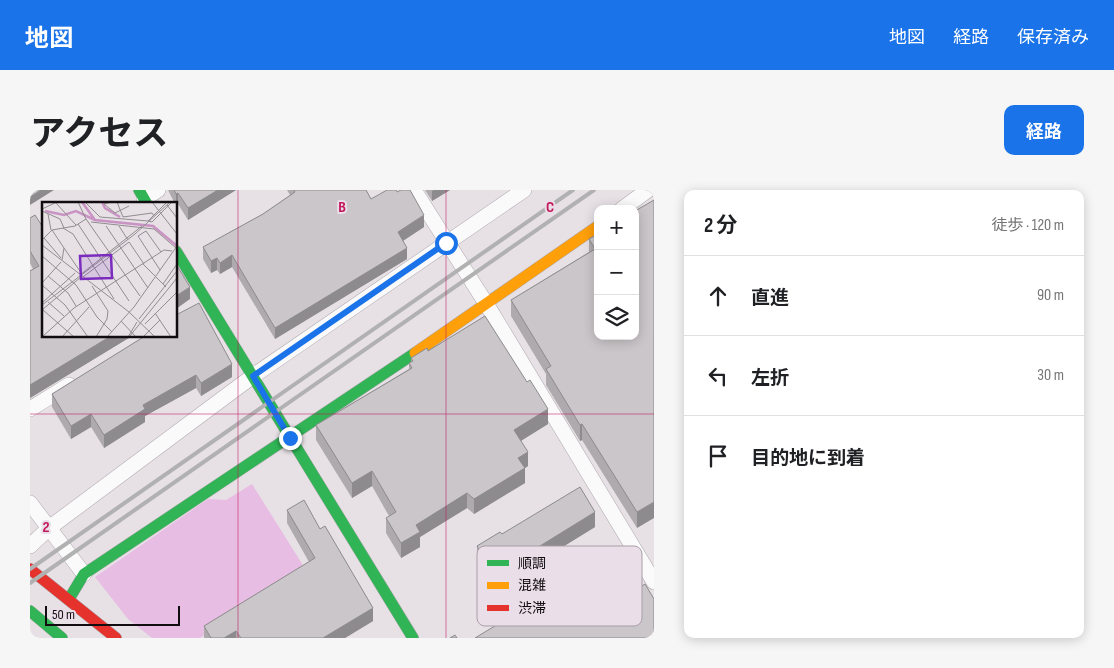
<!DOCTYPE html>
<html lang="ja">
<meta charset="utf-8">
<style>
:root{--surface:#fff;--page:#f6f6f6;--text:#202124;--muted:#757577;--line:#e0e0e0;--accent:#1a73e8}
body{margin:0;font-family:"Sofia Sans Condensed","Noto Sans JP",sans-serif;background:var(--page);color:var(--text)}
.controls{position:absolute;right:15px;top:15px;display:grid;overflow:hidden;border-radius:10px;box-shadow:0 2px 12px #0003}
.controls button{width:45px;height:45px;display:grid;place-items:center;padding:0;border:0;border-bottom:1px solid var(--line);background:var(--surface);color:var(--text);font:25px sans-serif}
.scale{position:absolute;left:15px;bottom:12px;width:135px;box-sizing:border-box;padding-left:5px;border:2px solid #100c0f;border-top:0;font-size:14px;line-height:18px;white-space:nowrap;color:#100c0f;-webkit-text-stroke:4px #eadee8;paint-order:stroke}
.stop{position:absolute;width:15px;height:15px;margin:-11px;border:4px solid #1a73e8;border-radius:50%;background:#fff}
.stop.end{background:#1a73e8;border-color:#fff;box-shadow:0 1px 5px #0008}
.list{margin:0;padding:0;list-style:none}
h2{display:flex;justify-content:space-between;align-items:center;height:65px;margin:0;padding:0 20px;font-size:21px}
h2 small{font-size:16px;font-weight:400;color:var(--muted)}
.list li{display:grid;grid-template-columns:32px 1fr auto;gap:15px;align-items:center;box-sizing:border-box;height:80px;padding:0 20px;border-top:1px solid var(--line)}
.list b{display:block;font-size:19px;white-space:nowrap}
.list em{font-size:16px;font-style:normal;color:var(--muted)}
.icon{flex:none;width:28px;height:28px;fill:none;stroke:currentColor;stroke-width:2;stroke-linecap:round;stroke-linejoin:round}
.map{position:relative;flex:none;width:624px;height:448px;overflow:hidden;border-radius:10px}
header{display:flex;align-items:center;gap:30px;box-sizing:border-box;height:70px;padding:0 25px;background:var(--accent);color:#fff}
header strong{font-size:24px}
nav{display:flex;gap:28px;margin-inline-start:auto;font-size:18px}
.intro{display:flex;align-items:center;justify-content:space-between;box-sizing:border-box;height:120px;padding:0 30px}
h1{margin:0;font-size:35px}
.button{padding:12px 22px;border-radius:10px;background:var(--accent);color:#fff;font-size:18px;font-weight:700}
main{display:flex;gap:30px;padding:0 30px}
aside{flex:1;background:var(--surface);border-radius:10px;box-shadow:0 2px 12px #0003}
.map>svg:first-child{display:block}
.green{fill:#e8bde3}
.lines{fill:none;stroke-linecap:round;stroke-linejoin:round}
.street-casing{stroke:#aea9ad;stroke-width:16}
.fast-casing{stroke:#aea9ad;stroke-width:12}
.slow-casing{stroke:#aea9ad;stroke-width:12}
.jam-casing{stroke:#aea9ad;stroke-width:12}
.street{stroke:#fbfafb;stroke-width:15}
.fast{stroke:#30b455;stroke-width:11}
.slow{stroke:#ff9f0a;stroke-width:11}
.jam{stroke:#e5322d;stroke-width:11}
.rail{stroke:#b1b1b1;stroke-width:4}
.wall{fill:#aeaaad}
.shaded-wall{fill:#8d8b8d}
.building{fill:#cac6c9;stroke:#8d8b8d}
.route{stroke:#1a73e8;stroke-width:6}
.grid{fill:none;stroke:#c2185b;stroke-width:1;stroke-opacity:0.55}
.inset-river{fill:none;stroke:#c993c3;stroke-width:2.5}
.inset-road{fill:none;stroke:#918c90;stroke-width:1}
.view{fill:#7b2cbf;fill-opacity:0.15;stroke:#7b2cbf;stroke-width:2.5}
.inset-edge{fill:none;stroke:#100c0f;stroke-width:2.5}
.key{fill:#eadee8;stroke:#a99fa7;stroke-width:1}
.key-label{font-size:14px;fill:#100c0f}
.grid-label{font-size:16px;text-anchor:middle;font-weight:bold;fill:#c2185b;stroke:#eadee8;stroke-width:4;stroke-linejoin:round;paint-order:stroke}
</style>
<header>
<strong>地図</strong>
<nav><a>地図</a><a>経路</a><a>保存済み</a></nav>
</header>
<div class="intro"><h1>アクセス</h1><a class="button">経路</a></div>
<main>
<div class="map">
<svg width="624" height="448" viewBox="0 0 624 448">
<rect width="100%" height="100%" fill="#e7e1e6"/>
<path class="green" d="M222,294L276,380L170,448H122L98,429L65,387L178,309L196,310Z"/>
<g class="lines">
<g class="street-casing">
<path id="street" d="M384,0L457,115L624,392
M114,9L128,0
M592,19L618,0
M0,219L39,195
M0,313L54,384
M0,356L19,338L223,186L494,0"/>
</g>
<g class="fast-casing">
<path id="fast" d="M109,0L117,14
M146,61L383,448
M39,409L54,384L385,163
M0,421L32,448"/>
</g>
<g class="slow-casing">
<path id="slow" d="M385,163L568,36"/>
</g>
<g class="jam-casing">
<path id="jam" d="M0,379L86,448"/>
</g>
<use href="#street" class="street"/>
<use href="#fast" class="fast"/>
<use href="#slow" class="slow"/>
<use href="#jam" class="jam"/>
<path class="rail" d="M0,379L543,0
M0,393L564,0"/>
</g>
<path class="wall" d="M138,0H206L158,30L148,14H145Z
M257,0H336L341,9L394,37L373,51L377,69L245,149L202,77L190,84L187,80L181,83L173,69V57L233,24L260,5Z
M395,0H420L402,11Z
M624,10L607,338L552,250L550,251L516,195V184L481,126V110L559,62V49Z
M5,25L14,146H102L0,208V81L3,79L0,73V28Z
M115,146L202,187L171,206L166,198L115,226V232L74,258L61,237L41,249L22,217V204Z
M398,161L518,234L491,251L498,276L495,278V293L444,324L437,318L390,347V357L371,368L356,343V328L359,326L342,296L322,308L286,250V235L379,179V173L381,172V168Z
M257,320L343,431L315,448H174V436L279,372L257,333Z
M565,337L503,375L527,415L549,434L624,448L477,429L463,406V398L447,371V356L472,344Z"/>
<path class="shaded-wall" d="M11,0H24L0,15V7Z
M188,0H206L158,30V18Z
M404,0H420L402,11V1Z
M148,3V14L146,15V4Z
M394,25V37L368,54V42Z
M377,58V69L245,149V138Z
M202,65V77L190,84V73Z
M187,68V80L181,83V71Z
M160,97V109L146,119V106Z
M81,146H102L0,208V195Z
M202,174V187L171,206V193Z
M166,185V198L115,226V232L74,258V245L113,215Z
M518,219V234L484,255V240Z
M61,224V237L41,249V236Z
M552,234V250L550,251V235Z
M498,262V276L488,282V268Z
M495,278V293L444,324V309Z
M342,281V296L322,308V293Z
M437,303V318L390,347V357L371,368V353L386,335Z
M624,312V328L607,338V322Z
M565,322V337L497,379V364Z
M343,418V431L315,448H293Z
M206,441V448H194Z"/>
<path class="building" d="M0,0H11L0,7Z
M144,0H188L158,18L148,3L146,4Z
M264,0H336L341,9L357,0H366L367,2L371,0H380L394,25L368,42L377,58L245,138L202,65L190,73L187,68L181,71L173,57L233,24L265,2Z
M624,10V312L607,322L552,234L550,235L516,179L521,176L481,110L565,59L559,49L568,44V146H605V21Z
M5,25L14,39V146H81L0,195V81L9,76L0,61V28Z
M146,74L160,97L146,106Z
M169,113L202,174L171,193L166,185L113,215L115,219L74,245L61,224L41,236L22,204L115,146H146V125Z
M455,126L497,192L500,190L518,219L484,240L498,262L488,268L495,278L444,309L437,303L386,335L390,342L371,353L356,328L366,322L342,281L322,293L286,235L382,178L379,173L383,171L381,168L397,158L398,161Z
M550,297L565,322L497,364L527,415L534,411L549,434L615,394L624,409V448H445L483,425L463,391L466,389L447,356L470,342L472,344Z
M274,310L290,339L295,336L343,418L293,448H211L206,441L194,448H181L174,436L285,368L257,320Z
M425,445L427,448H420Z"/>
<g class="lines">
<path class="route" d="M260,248L223,186L416,53"/>
</g>
<path class="grid" d="M208,0V448M416,0V448M0,224H624"/>
<g transform="translate(12 12)">
<rect width="135" height="135" fill="#e7e1e6"/>
<path class="inset-river" d="M40,0L53,18L111,24L135,44M60,0L63,6L78,15M3,9L22,13L34,9L53,18"/>
<path class="inset-road" d="M36,0L44,17L98,94M43,0L58,15L106,19M70,0L62,2L73,11L87,4M75,0L81,15L110,11L112,14M110,0L135,32M125,0L106,19L110,20L130,0M14,1L34,23M125,3L135,16M0,7L15,0M0,9L18,17L22,26M6,12L9,28M49,20L112,27L134,46M36,22L87,99M64,24L106,86M77,24L86,38M21,26L31,32L72,97M10,28L22,46L20,58M2,36L19,56M0,38L10,28L33,24L44,17M0,43L87,110M22,46L40,72M0,54L34,83L55,115L70,130M101,62L124,85M118,68L96,34L104,29L119,50M38,73L100,24M6,74L26,91L34,104M41,75L87,40L102,62M0,81L19,60M121,82L135,62M0,83L23,103L46,135M50,84L66,109L65,117L54,135M6,100L22,114M0,101L33,71M0,103L93,32L128,0M0,108L39,75M1,108L32,135M87,110L113,135M113,111L129,135M97,117L135,69M79,119L94,135M103,122L135,90M0,135L32,106L122,48L130,49M20,135L47,105M65,135L92,105L135,44M86,135L95,120M87,135L135,76M101,135L118,118"/>
<path class="view" d="M69,53L70,76L39,77L38,54Z"/>
<rect width="135" height="135" class="inset-edge"/>
</g>
<rect x="447" y="356" width="165" height="80" rx="8" class="key"/>
<rect x="457" y="370" width="22" height="6" fill="#30b455"/>
<rect x="457" y="392" width="22" height="7" fill="#ff9f0a"/>
<rect x="457" y="415" width="22" height="6" fill="#e5322d"/>
<g class="key-label">
<text x="488" y="378">順調</text>
<text x="488" y="400">混雑</text>
<text x="488" y="423">渋滞</text>
</g>
<g class="grid-label">
<text x="312" y="22">B</text>
<text x="520" y="22">C</text>
<text x="16" y="342">2</text>
</g>
</svg>
<div class="controls">
<button>+</button>
<button>−</button>
<button><svg class="icon" aria-label="layers" viewBox="0 0 24 24"><path d="M12 4l9 5-9 5-9-5zM3 14l9 5 9-5"/></svg></button>
</div>
<div class="scale">50 m</div>
<div class="stop" style="left:416px;top:53px"></div>
<div class="stop end" style="left:260px;top:248px"></div>
</div>
<aside>
<h2>2 分<small>徒歩 · 120 m</small></h2>
<ul class="list">
<li><svg class="icon" aria-label="ahead" viewBox="0 0 24 24"><path d="M12 20V5M6 11l6-6 6 6"/></svg><div><b>直進</b></div><em>90 m</em></li>
<li><svg class="icon" aria-label="left" viewBox="0 0 24 24"><path d="M17 20v-9H6M10 6l-5 5 5 5"/></svg><div><b>左折</b></div><em>30 m</em></li>
<li><svg class="icon" aria-label="arrive" viewBox="0 0 24 24"><path d="M6 21V4h12l-3 4 3 4H6"/></svg><div><b>目的地に到着</b></div></li>
</ul>
</aside>
</main>
